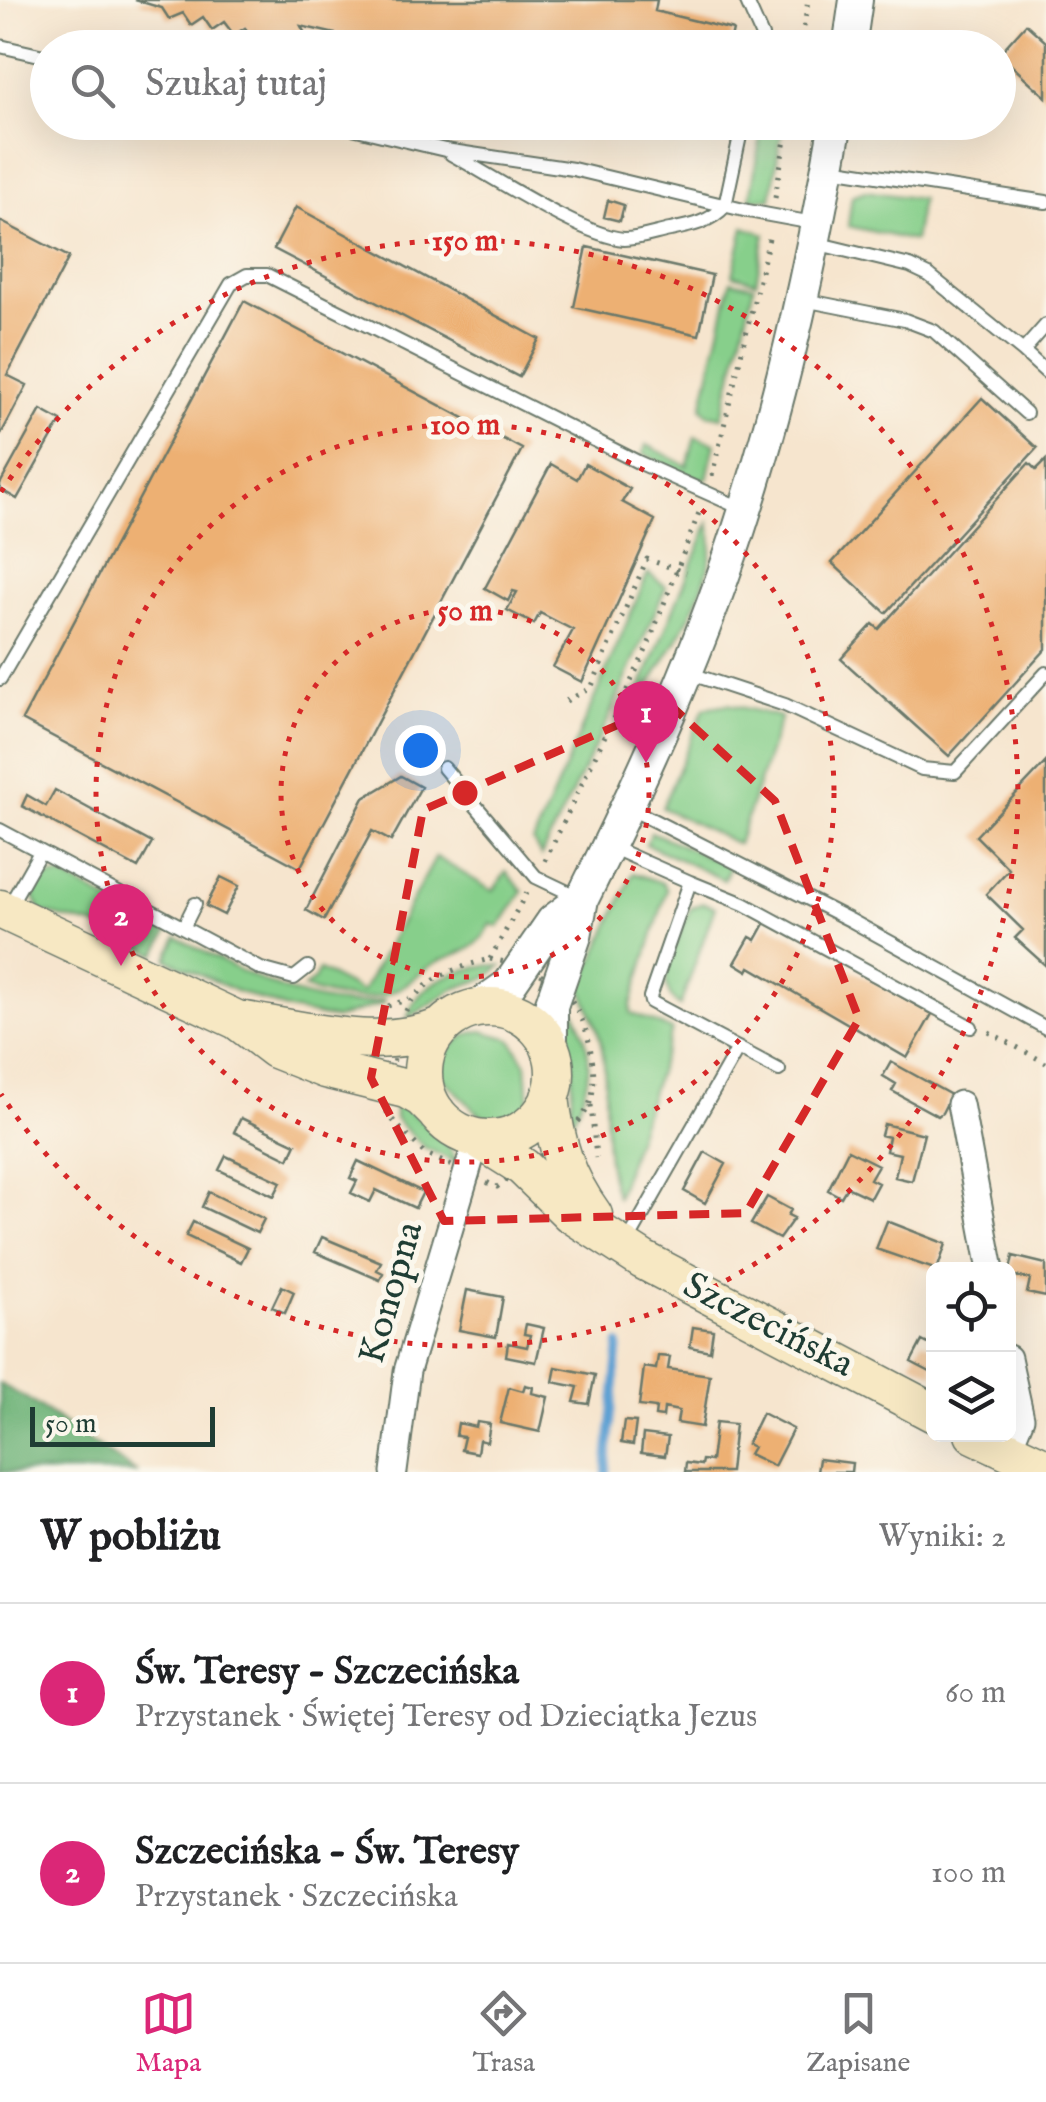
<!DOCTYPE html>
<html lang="pl">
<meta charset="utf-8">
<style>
:root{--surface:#fff;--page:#f6f6f6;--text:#202124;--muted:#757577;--line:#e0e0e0;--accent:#db2777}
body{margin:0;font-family:"IM FELL English",serif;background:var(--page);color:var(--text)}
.controls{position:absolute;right:30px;bottom:30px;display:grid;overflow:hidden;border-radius:15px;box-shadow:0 10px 40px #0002}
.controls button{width:90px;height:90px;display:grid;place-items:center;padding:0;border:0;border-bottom:2px solid var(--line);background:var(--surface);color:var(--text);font:50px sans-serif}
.scale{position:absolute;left:30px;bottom:25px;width:185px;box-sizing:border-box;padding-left:10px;border:5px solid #1f3d34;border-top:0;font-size:28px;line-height:35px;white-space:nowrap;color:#1f3d34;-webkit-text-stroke:8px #fbf7ec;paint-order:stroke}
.you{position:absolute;left:420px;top:750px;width:35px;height:35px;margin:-25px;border:8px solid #fff;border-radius:50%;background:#1a73e8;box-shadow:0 0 0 15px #1a73e833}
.badge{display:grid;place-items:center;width:65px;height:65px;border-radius:50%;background:var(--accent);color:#fff;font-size:32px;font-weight:700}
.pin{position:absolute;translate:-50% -82px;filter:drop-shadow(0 2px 5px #0008)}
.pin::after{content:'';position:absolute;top:52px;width:35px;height:30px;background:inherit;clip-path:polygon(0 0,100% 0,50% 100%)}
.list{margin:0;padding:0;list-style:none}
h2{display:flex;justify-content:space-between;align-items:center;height:130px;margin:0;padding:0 40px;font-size:42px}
h2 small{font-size:32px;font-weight:400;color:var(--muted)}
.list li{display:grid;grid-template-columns:65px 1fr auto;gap:30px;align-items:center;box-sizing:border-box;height:180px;padding:0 40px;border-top:2px solid var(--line)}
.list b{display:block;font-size:38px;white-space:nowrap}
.list p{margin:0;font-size:32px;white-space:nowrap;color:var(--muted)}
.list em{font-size:32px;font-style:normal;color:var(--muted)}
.icon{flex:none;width:55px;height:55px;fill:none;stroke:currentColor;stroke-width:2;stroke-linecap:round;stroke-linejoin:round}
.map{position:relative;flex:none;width:1046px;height:1472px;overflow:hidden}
.search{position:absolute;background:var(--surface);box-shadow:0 10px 40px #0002;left:30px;right:30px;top:30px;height:110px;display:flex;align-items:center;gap:25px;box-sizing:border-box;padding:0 35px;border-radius:55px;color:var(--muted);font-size:38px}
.sheet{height:490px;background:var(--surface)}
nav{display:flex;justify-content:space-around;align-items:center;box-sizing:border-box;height:140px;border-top:2px solid var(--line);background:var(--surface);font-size:28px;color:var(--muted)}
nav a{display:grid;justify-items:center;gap:5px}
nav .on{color:var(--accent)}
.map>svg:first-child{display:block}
.green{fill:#87cf8b;stroke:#538660;stroke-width:2.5}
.forest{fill:#6db277;stroke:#467856;stroke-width:2.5}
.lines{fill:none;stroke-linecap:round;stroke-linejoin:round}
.stream{stroke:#5fa1d3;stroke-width:8}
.building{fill:#edb073}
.service-casing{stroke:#6a786a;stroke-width:16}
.minor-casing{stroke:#6a786a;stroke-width:29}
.tertiary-casing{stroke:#6a786a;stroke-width:36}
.secondary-casing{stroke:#6a786a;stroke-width:41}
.path{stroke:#6a786a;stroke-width:5;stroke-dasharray:2.5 8;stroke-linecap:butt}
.service{stroke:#fff;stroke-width:12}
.minor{stroke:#fff;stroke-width:25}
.tertiary{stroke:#fff;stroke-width:32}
.secondary{stroke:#f7e8c3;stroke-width:38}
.marked{fill:none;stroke:#d62828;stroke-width:8;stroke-dasharray:20 12;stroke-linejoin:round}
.ring{fill:none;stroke:#d62828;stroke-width:5;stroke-dasharray:5 10}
.labels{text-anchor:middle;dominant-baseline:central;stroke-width:10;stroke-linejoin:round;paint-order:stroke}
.street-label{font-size:38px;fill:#1f3d34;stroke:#fbf7ec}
.centre{fill:#d62828;stroke:#fbf7ec;stroke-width:5}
.ring-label{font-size:30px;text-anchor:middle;font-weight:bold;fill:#d62828;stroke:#fbf7ec;stroke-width:10;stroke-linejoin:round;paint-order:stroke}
</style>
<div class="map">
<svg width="1046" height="1472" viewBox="0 0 1046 1472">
<rect width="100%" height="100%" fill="#fbf7ec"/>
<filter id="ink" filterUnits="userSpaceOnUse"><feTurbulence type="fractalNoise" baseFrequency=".01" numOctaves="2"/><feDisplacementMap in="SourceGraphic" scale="20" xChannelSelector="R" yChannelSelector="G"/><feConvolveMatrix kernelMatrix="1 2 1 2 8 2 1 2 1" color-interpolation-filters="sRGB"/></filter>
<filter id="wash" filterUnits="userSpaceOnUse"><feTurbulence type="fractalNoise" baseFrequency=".0048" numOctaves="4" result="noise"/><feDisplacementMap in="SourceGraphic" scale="40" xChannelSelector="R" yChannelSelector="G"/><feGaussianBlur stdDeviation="2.25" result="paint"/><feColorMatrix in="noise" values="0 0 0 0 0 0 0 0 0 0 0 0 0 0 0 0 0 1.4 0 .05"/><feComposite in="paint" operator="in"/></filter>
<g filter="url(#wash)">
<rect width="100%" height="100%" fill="#f6e5ce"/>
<path class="green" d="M763,122L783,123L771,199H750Z
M865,191L921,199L914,241L848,226L852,196Z
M744,227L765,234L756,282L733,275Z
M731,281L754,286L722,417L708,414L702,408Z
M695,437L715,443L707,479L690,477L643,453L647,445L687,466Z
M709,523C726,579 657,670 629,717Z
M648,573L666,587L607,722L541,856L533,842Z
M728,704L781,717L738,844L662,808L704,708Z
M651,832L730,866L724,880L646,844Z
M436,857L493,891L506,872L523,891L499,927L491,924C475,954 463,949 435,963C423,969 415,979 403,986C374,1005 334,1000 304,988L314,980L319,970L362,992Z
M633,873L663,883L667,890L631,1005V1013L672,1030L617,1197C602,1165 607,1101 604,1063C602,1035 591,1013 581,988Z
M63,876L167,933L156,954L96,926L41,912L34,897C38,880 46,875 63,876Z
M703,903L715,907L680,1006C650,986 678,942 687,915L691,908Z
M177,937C237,969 315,1017 384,1000V1003L335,1019L289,1010L236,991L167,959Z
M488,965L501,966L486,978L454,989L407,1019C417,982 454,971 488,965Z
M564,994C594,1041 597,1076 570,1124L573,1066L563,1022Z
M482,1031L511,1039L526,1064L529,1104C480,1144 472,1096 439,1077C442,1053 456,1034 482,1031Z
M395,1104C417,1114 449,1139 457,1163L424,1147L395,1119Z"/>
<path class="forest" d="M0,1384L26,1398L136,1472H0Z"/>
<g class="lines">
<path class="stream" d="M606,1472L619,1344"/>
</g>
<g id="blocks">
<path class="building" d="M135,0H657L655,11L733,30L729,48H342L344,36L301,26L310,43L297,48L288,38L277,45L267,33L255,40L245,28L234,35L224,22L212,30L203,17L191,25L183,13L169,19L162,8Z
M1026,24L1046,42V97L999,54Z
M647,122H696L692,137L646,126Z
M608,200L624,205L620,221L604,217Z
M296,207L539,339L519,377L274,249Z
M0,221L69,257L7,375L27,385L0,436Z
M587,247L712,275L699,335L574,307Z
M244,301L522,449L300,868L22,720Z
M982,398L1037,448L886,613L832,563Z
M41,410L61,421L17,499L0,489V484Z
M1046,460V649L949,756L841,659L873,624L879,629L1029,463L1036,470Z
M551,464L577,479L585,464L630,489L622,502L655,520L582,682L553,667L573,630L540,613L534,624L507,610L517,592L513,591L508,601L485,588Z
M1046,762V966L1015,938L1023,930L986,894L1009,869L976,836Z
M401,776L421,787L391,841L372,831L324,920L306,910L364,798Z
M55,790L152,843L138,868L22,806L27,795L46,806Z
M221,877L239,886L224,915L206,906Z
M766,922L932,1014L907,1058L750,967L748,971L735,963L750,937L756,940Z
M891,1062L951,1095L942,1113L938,1116L892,1091L896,1084L883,1076Z
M241,1118L296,1144L289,1159L234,1132Z
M884,1124L924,1134L912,1181L895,1177L900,1154L886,1151L889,1137L881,1135Z
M848,1150L878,1165L870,1179L878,1183L870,1198L847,1187L841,1197L828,1190Z
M705,1152L726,1164L705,1203L684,1191Z
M226,1156L281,1182L274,1196L219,1170Z
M358,1161L423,1192L415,1208L376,1190L370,1202L351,1193L357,1181L350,1178Z
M209,1192L264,1219L257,1233L202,1207Z
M767,1197L791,1210L788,1215L794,1218L779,1239L751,1224Z
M887,1221L946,1244L937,1270L876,1249Z
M193,1222L248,1248L241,1262L186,1236Z
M322,1237L381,1262L377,1270L383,1273L380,1280L315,1252Z
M1013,1256L1046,1264V1297L1027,1293L1030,1279L1009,1275Z
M282,1286L294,1292L285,1313L272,1307Z
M467,1290L503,1297L496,1337L459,1330Z
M526,1324L544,1328L536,1362L506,1356L508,1343L527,1347L530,1335L524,1334Z
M693,1327L713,1330L710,1351L690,1347Z
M922,1341L934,1347V1374L911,1362Z
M658,1356L670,1357L668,1369L710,1375L702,1427L677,1423L679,1411L664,1408L663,1417L655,1416L656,1408L639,1406L644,1367L656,1369Z
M556,1367L595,1375L589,1404L574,1402L578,1387L553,1382Z
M525,1385L533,1387L532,1393L548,1397L540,1432L500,1423L509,1387L523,1391Z
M762,1413L793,1429L774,1466L749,1454L753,1447L747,1444Z
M624,1421L636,1422L633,1445L621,1443Z
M477,1422L490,1424L487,1442L479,1440L477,1453L461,1450L464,1437L456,1436L458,1423L476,1427Z
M716,1422L735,1424L730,1472H685L686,1463L701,1465L702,1460L711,1461Z
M643,1434L668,1437L665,1456L641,1453Z
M819,1459L852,1463L851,1472H817Z"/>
</g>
</g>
<g filter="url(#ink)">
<use href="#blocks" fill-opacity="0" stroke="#6a786a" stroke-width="2.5"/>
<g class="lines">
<g class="service-casing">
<path id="service" d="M746,0L762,36L759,48
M0,46L48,57
M327,122L445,150L573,169L748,211L813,223
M451,154C492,176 582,236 624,239C639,239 655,233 670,230C690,226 711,222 725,206L743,122
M831,169L1046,202
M815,243L910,266L929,275L1023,351
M804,300L905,320L934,331L1026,413
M1046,325L1023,351L1046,372
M688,673L785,705L922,769L955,772L1046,673
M0,679L231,284L247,275H267L638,462L743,509
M444,768L536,877L580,898
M629,808L850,920L1046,1028
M0,830L261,969L294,978L308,967
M611,847L690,882L650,997L651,1002L779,1070
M690,882L744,904L971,1027
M7,910L40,852
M184,926L195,904
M625,1246L738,1048"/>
</g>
<g class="minor-casing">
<path id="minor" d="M960,1104L991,1270
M1008,1450L1021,1418L1008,1358
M394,1472L407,1371L477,1138"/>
</g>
<g class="tertiary-casing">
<path id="tertiary" d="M849,48L856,0
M476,1008L509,985L553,921L582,899
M551,1051V1006L575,936L582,899C645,773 704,642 746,507C786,381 813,253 836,122"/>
</g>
<g class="secondary-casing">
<path id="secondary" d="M0,909L237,1020L275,1049L325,1069L406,1089L422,1098L436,1112
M423 1073a66 66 0 1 1 132 0a66 66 0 1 1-132 0Z
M245,1021C308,1031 381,1052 442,1027
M550,1097C555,1143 566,1178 593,1215
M477,1138L523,1167L570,1213L643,1260L934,1413
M974,1434L1046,1468"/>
</g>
<path class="path" d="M801,48L808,0
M775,198L788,122
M712,476L770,234
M566,701L591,688L647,559L686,573
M545,861L647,648L700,510
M490,959L527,892
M490,959C553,970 582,993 592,1058C595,1075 595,1096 586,1111C566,1143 525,1165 497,1187L424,1153L387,1114C400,1024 389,983 490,959Z
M388,1006L409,999
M989,1032L1046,1063
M591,1105L596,1158"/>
<use href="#service" class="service"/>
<use href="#minor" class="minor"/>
<use href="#tertiary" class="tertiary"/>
<use href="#secondary" class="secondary"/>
</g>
</g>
<path class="marked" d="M668,703L775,801L859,1019L746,1213L444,1221L371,1078L423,810Z"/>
<g class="ring">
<circle cx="465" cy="793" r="184"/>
<circle cx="465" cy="793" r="369"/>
<path d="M1 492A553 553 0 1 1 1 1094"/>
</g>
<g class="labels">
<g class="street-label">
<text transform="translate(392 1293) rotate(-74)">Konopna</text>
<text transform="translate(768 1326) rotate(27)">Szczecińska</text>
</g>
</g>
<circle cx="465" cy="793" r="15" class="centre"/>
<g class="ring-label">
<text x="465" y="250">150 m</text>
<text x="465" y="434">100 m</text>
<text x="465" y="620">50 m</text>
</g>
</svg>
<div class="controls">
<button><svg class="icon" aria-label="locate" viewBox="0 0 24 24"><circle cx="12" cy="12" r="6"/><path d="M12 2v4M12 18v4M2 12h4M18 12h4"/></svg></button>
<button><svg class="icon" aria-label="layers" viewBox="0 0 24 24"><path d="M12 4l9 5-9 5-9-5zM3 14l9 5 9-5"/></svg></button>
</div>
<div class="scale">50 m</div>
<div class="you"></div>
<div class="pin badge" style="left:646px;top:763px">1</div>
<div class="pin badge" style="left:121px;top:966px">2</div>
<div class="search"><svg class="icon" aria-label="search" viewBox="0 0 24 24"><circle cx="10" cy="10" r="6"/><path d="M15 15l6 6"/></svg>Szukaj tutaj</div>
</div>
<section class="sheet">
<h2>W pobliżu<small>Wyniki: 2</small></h2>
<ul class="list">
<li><span class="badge">1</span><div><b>Św. Teresy - Szczecińska</b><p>Przystanek · Świętej Teresy od Dzieciątka Jezus</p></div><em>60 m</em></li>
<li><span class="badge">2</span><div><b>Szczecińska - Św. Teresy</b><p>Przystanek · Szczecińska</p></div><em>100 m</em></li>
</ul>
</section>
<nav>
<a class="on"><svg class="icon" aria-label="map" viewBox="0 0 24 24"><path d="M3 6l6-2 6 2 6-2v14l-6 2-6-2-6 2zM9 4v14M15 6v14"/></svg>Mapa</a>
<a><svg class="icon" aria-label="directions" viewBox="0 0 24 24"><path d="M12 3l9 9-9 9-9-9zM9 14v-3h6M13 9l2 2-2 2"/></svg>Trasa</a>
<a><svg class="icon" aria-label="saved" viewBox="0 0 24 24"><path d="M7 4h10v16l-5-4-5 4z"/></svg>Zapisane</a>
</nav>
